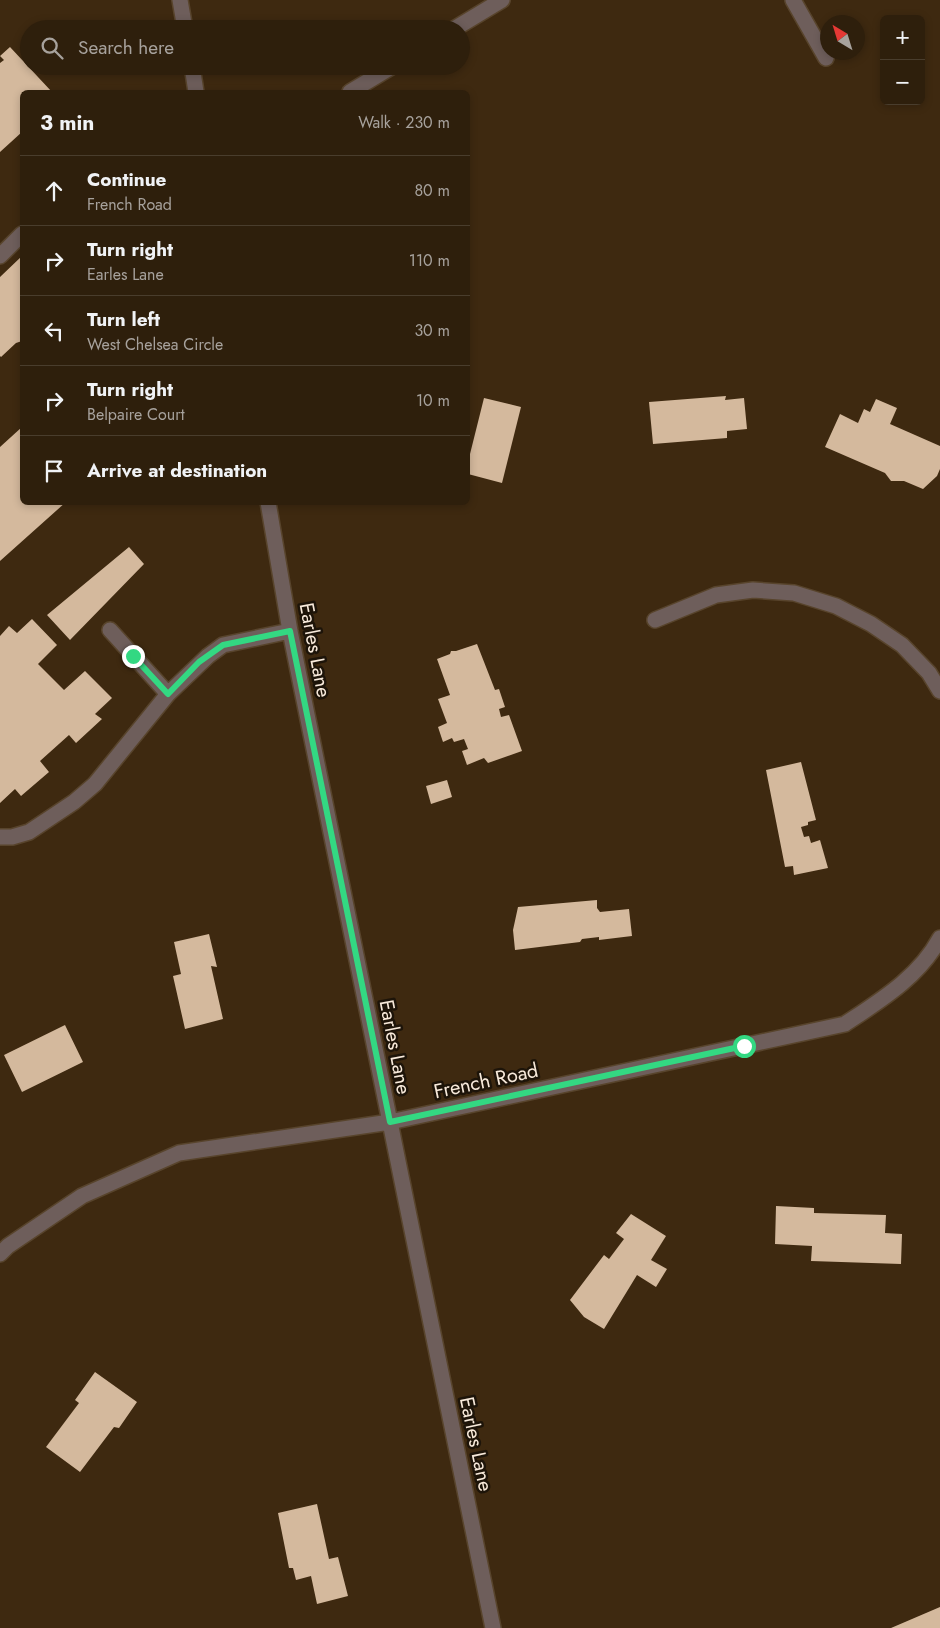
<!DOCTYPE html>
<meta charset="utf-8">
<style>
:root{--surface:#2e1f0c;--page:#362715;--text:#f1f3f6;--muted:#a7a29d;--line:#493d2d}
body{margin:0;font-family:Jost,sans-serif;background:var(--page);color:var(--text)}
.controls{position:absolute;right:15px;top:15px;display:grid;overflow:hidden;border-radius:8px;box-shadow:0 2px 8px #0003}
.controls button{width:45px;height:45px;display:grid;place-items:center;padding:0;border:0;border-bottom:1px solid var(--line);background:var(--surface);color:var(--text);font:25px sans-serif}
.compass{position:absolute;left:820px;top:15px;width:45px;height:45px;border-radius:50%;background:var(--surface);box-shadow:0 2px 8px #0003;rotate:322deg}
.stop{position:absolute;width:15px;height:15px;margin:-11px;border:4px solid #33d882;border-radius:50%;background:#fff}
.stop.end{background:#33d882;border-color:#fff;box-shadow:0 1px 5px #0008}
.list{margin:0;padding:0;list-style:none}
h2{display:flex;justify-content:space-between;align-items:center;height:65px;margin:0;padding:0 20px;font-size:21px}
h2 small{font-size:16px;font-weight:400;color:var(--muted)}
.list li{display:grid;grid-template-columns:32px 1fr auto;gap:15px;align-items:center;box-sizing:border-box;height:70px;padding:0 20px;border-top:1px solid var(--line)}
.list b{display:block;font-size:19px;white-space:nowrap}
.list p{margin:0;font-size:16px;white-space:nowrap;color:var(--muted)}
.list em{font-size:16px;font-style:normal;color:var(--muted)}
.icon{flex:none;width:28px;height:28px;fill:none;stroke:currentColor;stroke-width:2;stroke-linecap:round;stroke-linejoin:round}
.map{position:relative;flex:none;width:940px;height:1628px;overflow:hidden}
.search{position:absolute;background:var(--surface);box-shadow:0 2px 8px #0003;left:20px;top:20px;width:450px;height:55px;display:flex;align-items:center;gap:12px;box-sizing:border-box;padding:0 18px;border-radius:28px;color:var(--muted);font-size:19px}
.panel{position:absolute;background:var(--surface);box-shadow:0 2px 8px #0003;left:20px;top:90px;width:450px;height:415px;border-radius:8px}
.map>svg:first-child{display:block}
.building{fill:#d4b99d}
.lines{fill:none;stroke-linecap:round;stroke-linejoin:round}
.minor-casing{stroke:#58442c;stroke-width:18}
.minor{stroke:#6e5e5b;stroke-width:15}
.route{stroke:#33d882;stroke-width:6}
.labels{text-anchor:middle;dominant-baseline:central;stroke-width:5;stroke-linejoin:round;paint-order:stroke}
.street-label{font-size:20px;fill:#f8eadb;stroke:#1d1409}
</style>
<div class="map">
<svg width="940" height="1628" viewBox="0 0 940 1628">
<rect width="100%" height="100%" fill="#3e2910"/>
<path class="building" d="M10,47L52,92H22V132L0,152V63L4,60L0,56Z
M22,256V341L16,343L1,357L0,356V277Z
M726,396L725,400L744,398L747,429L727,431V438L653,444L649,402Z
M484,398L521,407L502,483L468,474V462Z
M876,399L897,408L890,424L940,446V469L937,476L923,489L904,481H891L885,473L825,447L840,414L858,423L864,409L870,412Z
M22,427V502H66L0,561V447Z
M129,547L144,564L70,640L47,615Z
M32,619L57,645L38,664L64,690L85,671L112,698L95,714L102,719L76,743L69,735L40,761L49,772L21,796L15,789L0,803V636L9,626L17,633Z
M477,644L495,690L499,689L505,707L499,709L501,717L509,715L522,751L488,763L484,758L467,765L462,751L468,749L464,739L454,742L452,738L443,742L438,727L447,723L438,699L450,695L437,659L450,654L451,651H456Z
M801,762L816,820L808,822V825L801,827L804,837L809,836L811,843L820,840L828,868L794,875L793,866L785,867L766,770Z
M447,780L452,797L431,804L426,786Z
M597,900V908L600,912L629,909L632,936L599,940V937L582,939L580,942L515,950L513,930L518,907Z
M209,934L217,967L211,966L223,1019L185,1029L173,976L181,974L174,942Z
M65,1025L83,1062L22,1092L4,1055Z
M776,1206L814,1208V1213L886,1215L885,1233L902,1234L901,1264L811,1261L812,1246L775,1244Z
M631,1214L666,1236L651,1260L667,1269L656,1287L637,1275L604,1329L584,1317L570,1300L604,1255L609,1259L624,1239L616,1233Z
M95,1372L137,1402L119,1428L114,1427L80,1472L46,1447L79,1403L75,1400Z
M317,1504L329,1559L338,1557L348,1596L317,1604L311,1576L296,1580L293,1568H289L278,1513Z
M940,1607V1628H891Z"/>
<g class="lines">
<g class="minor-casing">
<path id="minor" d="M180,0L185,29
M793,0L826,58
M454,29L502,0
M192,66L196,92
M350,92L393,66
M0,256L22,234
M268,502L290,631L493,1628
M655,620L716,595L753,590L794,593L836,606L871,624L902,645L929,673L940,691
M110,630L168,694
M0,837H12L29,832L74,802L95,784L168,694L208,656L223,645L290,631
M0,1254L8,1246L82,1196L179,1153L390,1122L845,1024C881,1000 919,977 940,938"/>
</g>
<use href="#minor" class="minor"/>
</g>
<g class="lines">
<path class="route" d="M133,656L168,694L199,662L223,645L290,631L390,1122L744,1046"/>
</g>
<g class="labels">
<g class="street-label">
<text transform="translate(315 650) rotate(79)">Earles Lane</text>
<text transform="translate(395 1047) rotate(79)">Earles Lane</text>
<text transform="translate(486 1081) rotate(-12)">French Road</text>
<text transform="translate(476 1444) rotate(78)">Earles Lane</text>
</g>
</g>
</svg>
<div class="controls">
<button>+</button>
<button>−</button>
</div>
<svg class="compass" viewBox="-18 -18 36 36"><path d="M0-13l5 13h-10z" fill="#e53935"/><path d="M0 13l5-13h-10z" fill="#a7a29d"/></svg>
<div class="stop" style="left:744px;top:1046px"></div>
<div class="stop end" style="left:133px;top:656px"></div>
<div class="search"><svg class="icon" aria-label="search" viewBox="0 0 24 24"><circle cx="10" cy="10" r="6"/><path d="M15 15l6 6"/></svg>Search here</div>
<section class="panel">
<h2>3 min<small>Walk · 230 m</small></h2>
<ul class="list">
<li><svg class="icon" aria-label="ahead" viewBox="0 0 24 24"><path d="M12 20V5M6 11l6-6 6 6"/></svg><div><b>Continue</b><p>French Road</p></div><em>80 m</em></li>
<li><svg class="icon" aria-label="right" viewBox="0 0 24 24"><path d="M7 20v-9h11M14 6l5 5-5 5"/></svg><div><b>Turn right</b><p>Earles Lane</p></div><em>110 m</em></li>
<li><svg class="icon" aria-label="left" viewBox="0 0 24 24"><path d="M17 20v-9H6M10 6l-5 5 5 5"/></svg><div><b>Turn left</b><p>West Chelsea Circle</p></div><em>30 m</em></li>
<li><svg class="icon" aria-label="right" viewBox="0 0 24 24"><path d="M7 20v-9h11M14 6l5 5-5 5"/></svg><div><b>Turn right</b><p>Belpaire Court</p></div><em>10 m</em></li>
<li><svg class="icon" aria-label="arrive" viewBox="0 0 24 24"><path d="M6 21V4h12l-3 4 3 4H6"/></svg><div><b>Arrive at destination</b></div></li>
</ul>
</section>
</div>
